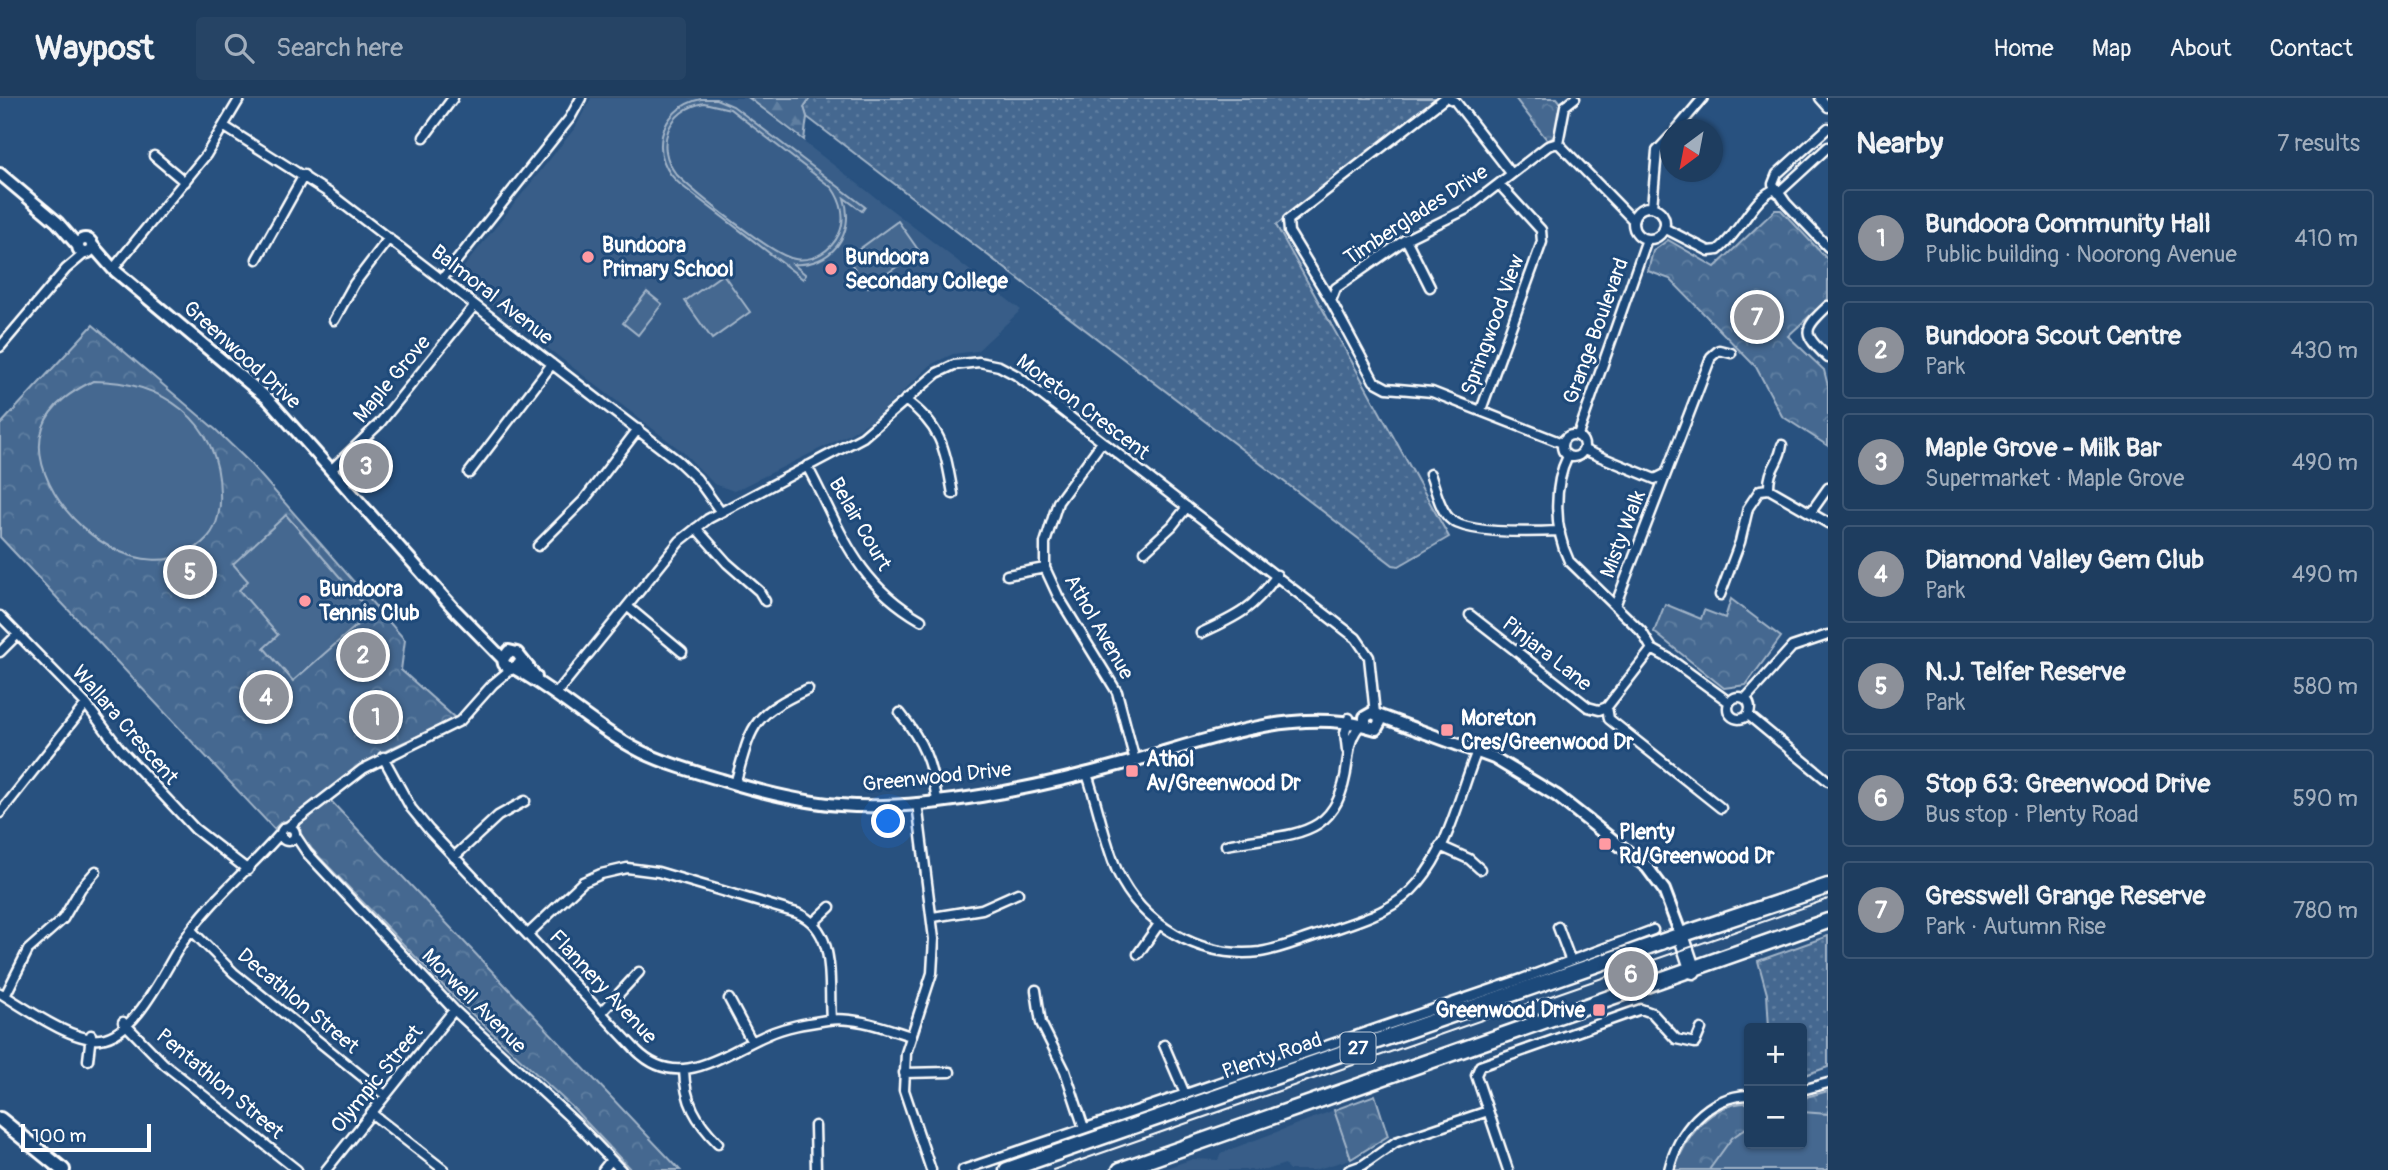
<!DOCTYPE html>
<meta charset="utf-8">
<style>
:root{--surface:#1e3d5f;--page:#264465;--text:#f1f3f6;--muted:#a1aebd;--line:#3c5674;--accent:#8c9099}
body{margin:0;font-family:Pangolin,sans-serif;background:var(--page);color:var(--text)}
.controls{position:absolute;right:21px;bottom:21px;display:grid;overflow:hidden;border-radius:7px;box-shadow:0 2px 5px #0004}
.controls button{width:63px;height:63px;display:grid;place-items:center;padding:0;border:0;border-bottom:2px solid var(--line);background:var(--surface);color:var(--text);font:35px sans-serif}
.compass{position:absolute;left:1660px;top:21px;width:63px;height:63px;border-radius:50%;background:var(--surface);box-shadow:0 2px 5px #0004;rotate:212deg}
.scale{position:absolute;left:21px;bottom:18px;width:130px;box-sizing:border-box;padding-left:7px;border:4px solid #fff;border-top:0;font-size:19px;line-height:24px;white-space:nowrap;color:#fff;-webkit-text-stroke:5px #1f4a7a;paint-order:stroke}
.you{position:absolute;left:889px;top:724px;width:24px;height:24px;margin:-18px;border:5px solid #fff;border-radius:50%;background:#1a73e8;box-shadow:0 0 0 10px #1a73e833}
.badge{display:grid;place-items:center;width:46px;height:46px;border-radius:50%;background:var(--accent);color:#fff;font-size:23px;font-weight:700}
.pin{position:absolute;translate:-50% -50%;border:4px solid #fff;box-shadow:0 2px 7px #0006}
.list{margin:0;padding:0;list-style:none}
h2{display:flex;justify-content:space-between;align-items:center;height:91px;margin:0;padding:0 28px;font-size:30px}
h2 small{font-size:23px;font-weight:400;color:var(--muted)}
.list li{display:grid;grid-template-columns:46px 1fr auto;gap:21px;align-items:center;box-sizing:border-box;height:98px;margin:0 14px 14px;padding:0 14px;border:2px solid var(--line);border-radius:7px}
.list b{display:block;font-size:26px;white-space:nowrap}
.list p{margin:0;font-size:23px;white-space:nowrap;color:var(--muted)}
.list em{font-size:23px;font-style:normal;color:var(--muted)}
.icon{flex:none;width:38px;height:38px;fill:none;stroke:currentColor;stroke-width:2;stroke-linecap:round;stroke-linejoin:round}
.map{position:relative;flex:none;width:1828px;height:1072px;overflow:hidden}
header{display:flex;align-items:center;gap:42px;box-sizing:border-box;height:98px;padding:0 35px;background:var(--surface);border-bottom:2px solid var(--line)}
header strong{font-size:33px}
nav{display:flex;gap:38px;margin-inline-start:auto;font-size:24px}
.search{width:490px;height:63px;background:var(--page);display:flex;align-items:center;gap:18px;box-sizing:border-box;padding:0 24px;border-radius:7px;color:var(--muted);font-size:26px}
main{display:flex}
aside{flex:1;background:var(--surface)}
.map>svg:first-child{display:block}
.built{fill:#375d88}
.grass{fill:url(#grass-dots);stroke:#a2b4c8;stroke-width:2}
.forest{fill:url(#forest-firs);stroke:#a2b4c8;stroke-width:2}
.park{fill:url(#park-crowns);stroke:#a2b4c8;stroke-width:2}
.garden{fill:#446890;stroke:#a2b4c8;stroke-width:2;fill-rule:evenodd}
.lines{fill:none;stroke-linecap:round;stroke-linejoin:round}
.street-casing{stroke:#fff;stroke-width:13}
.secondary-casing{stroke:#fff;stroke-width:16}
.primary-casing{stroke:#fff;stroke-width:18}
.highway-casing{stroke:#fff;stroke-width:19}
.street{stroke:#1f4a7a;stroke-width:8}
.secondary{stroke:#1f4a7a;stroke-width:10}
.primary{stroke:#1f4a7a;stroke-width:12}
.highway{stroke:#1f4a7a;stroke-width:14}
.tram{stroke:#fff;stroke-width:2}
.poi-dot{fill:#ff9aa2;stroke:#1f4a7a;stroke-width:2.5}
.labels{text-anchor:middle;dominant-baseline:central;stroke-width:6;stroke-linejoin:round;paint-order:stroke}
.shield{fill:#1f4a7a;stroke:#bcc9d7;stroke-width:2}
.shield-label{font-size:19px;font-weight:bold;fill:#fff}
.street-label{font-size:21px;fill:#fff;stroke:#1f4a7a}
.poi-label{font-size:21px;font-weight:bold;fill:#fff;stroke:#1f4a7a;text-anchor:start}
</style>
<header>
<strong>Waypost</strong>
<div class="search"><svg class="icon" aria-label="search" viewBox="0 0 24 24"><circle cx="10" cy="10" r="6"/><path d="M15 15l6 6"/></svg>Search here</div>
<nav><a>Home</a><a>Map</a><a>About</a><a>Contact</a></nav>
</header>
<main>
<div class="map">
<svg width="1828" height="1072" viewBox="0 0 1828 1072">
<defs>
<pattern id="grass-dots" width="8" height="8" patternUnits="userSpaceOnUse" patternTransform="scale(1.75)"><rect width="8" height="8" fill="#446890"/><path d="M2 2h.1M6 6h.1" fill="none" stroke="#607fa1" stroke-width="1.8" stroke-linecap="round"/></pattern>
<pattern id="forest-firs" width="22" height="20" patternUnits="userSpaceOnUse" patternTransform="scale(1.75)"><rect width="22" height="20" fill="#446890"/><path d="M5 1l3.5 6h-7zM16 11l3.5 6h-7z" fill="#607fa1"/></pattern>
<pattern id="park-crowns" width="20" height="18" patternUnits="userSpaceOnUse" patternTransform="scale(1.75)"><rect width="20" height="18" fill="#446890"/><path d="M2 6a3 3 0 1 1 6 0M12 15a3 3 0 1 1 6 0" fill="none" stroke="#607fa1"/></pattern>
</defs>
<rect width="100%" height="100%" fill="#28517f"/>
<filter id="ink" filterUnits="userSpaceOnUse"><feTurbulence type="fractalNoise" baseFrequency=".0143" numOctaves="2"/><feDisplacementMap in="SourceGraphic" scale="14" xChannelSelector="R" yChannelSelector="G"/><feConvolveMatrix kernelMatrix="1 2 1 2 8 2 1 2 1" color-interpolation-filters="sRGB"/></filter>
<g filter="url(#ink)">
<path class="built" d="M591,0H747L1021,212L977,253L953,256L932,266L875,320L848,337L734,393L714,386L683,354L459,182L458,176L575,30Z
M1334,1012L1351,1061L1314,1072H1288L1285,1066L1266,1072H1160L1193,1061L1218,1062L1221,1055Z"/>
<path class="grass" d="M810,0H1437L1276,127L1449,439L1399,468L1393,467L807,19L804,9Z
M1828,838V969L1802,978V930H1769L1767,896L1758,863Z"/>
<path class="forest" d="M749,0H810L804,9L807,19L804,42Z"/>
<path class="park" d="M1515,0H1557L1562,6L1557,36L1548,43Z
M1775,112H1781L1828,162V201L1788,238L1824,272L1828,288V348L1782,318L1756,269L1670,181L1648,173L1653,153L1668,142L1715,169Z
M93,227L216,332L249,364L405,542L401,572L455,620C433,635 406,641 382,655C347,674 320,698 291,724L282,723L274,731L0,439V327Z
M1731,501L1781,539L1746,587L1724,590L1654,534L1665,506L1701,521L1704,512L1725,520Z
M330,702L680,1072H631L574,1011L457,902L301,740L300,726Z
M1828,993V1072H1674C1686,1039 1710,1004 1749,1005V1046H1802V1000Z
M1375,997L1388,1038L1351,1061L1334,1012Z"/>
<path class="garden" d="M701,1H716L733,8L865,109L862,113L844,100C856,136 831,169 793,166L806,177L803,181L681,87C647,60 658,10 701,1ZM704,5L730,11L832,90C842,104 846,121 839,136C831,153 813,164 795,161C773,158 694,94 676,76C654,48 668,11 704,5Z
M898,123L919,153L868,189L847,160Z
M723,176L750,214L712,241L685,203Z
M647,194L662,206L638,237L623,225Z
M93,283C161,283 219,321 220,395C221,409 218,428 208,439C142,510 19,399 43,329C51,306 73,293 93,283Z
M286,417L371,515L293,583L264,550L278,537L239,492L248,483L233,466Z
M1802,1014L1828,1016V1072H1709L1732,1040L1749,1028V1046H1802Z"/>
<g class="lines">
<g class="street-casing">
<path id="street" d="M1449,0L1455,3L1511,75
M1820,0L1828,9
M225,29L329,95L678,363L697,381L720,413
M1828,30L1777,76L1773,86L1786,105L1828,149
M1676,32L1703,0
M424,39L453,0
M1558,45L1548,48L1465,112L1406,141L1336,190L1331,203L1374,283L1387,290L1432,294L1562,345
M1558,45L1633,122
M1558,45L1565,8L1575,0
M154,58L185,84
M1778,95L1828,49
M1633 125a16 16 0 1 1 32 0a16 16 0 1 1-32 0Z
M1652,109L1657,53L1671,38
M1664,130L1709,153L1718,152C1740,135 1754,99 1775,91
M1406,141L1430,189
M257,161L304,77
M113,171L206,57L240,0
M442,181L570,20L581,0
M1331,203L1289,134L1288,122L1445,0
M1828,208C1801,233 1803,235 1828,260
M334,222L354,186L389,140
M0,249L66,171L85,155
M905,302C943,329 945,353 953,396
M1481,312L1542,144L1541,132L1499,86
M1562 348a11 11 0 1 1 22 0a11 11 0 1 1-22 0Z
M1578,337L1647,141
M1102,344L1058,404L1045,445V470L1058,498L1117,594L1135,663
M1584,352L1655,381L1665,376
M1568,358C1553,388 1554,432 1569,463L1642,534L1652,551L1670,561L1729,604
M807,368C841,431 854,484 921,522
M331,372L380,325L475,207
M469,375L552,266
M1430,376C1435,389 1439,410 1449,420C1464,437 1537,434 1560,433
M1769,391C1768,370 1780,365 1782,347
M1811,414L1828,390
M696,430L727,465L759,493L765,503
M538,448L584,402L638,331
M1145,453L1172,428L1187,409
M1007,477L1045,470
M1720,497L1740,444L1748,410L1760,392L1769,391L1828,425
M1615,508L1711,259L1719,252L1731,255
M628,509L682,554
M1470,517L1588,609L1599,612L1607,609
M0,518L86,606L119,650L195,731L248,772
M1201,535C1238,518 1253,511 1277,477
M1652,551L1607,609L1609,621L1721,710
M0,554L18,536
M555,597L680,443L708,421L863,339L937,275L954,267L979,264L999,268L1016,277L1356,540L1369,559L1375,616
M1728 610a11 11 0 1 1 22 0a11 11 0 1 1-22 0Z
M1746,600L1792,549L1828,537
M900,615C924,645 931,664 937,702
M1748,617L1828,683
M1347,652L1345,635L1349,620
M383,659L411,710L429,732L637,953C680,995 725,954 769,936C787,928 808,925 827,922C855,918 885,930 911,938
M1087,676C1098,708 1104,742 1117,773C1142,827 1200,861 1260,854C1280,851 1298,843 1317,837C1353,824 1393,816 1419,784C1449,749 1460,695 1477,653
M735,686C752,627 750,618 808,591
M917,705L934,841L932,875L906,955L904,992L931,1072
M0,715L86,606
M289,728L363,671L460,623L493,586L511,571
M281 736a7 7 0 1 1 14 0a7 7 0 1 1-14 0Z
M295,737L307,755L454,912L577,1026L621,1072
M1226,747C1290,734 1338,745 1347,667C1349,653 1350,637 1361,627
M1440,748L1469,761L1480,771
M454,759L498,718L525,703
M933,819L982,811L1018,795
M814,824L830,809
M1558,829L1570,861
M191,832L234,875L385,997
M528,836L583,784L601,776L627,770L658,774L797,815C838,832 828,884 831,921
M1138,856L1159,826
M1036,892L1041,925L1065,973L1084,1030
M0,895C24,909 72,944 100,941C137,937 165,870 184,842C210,802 249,772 280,736
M5,898L28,852L63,821L81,790L96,773
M729,901L752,944
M601,915L639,874
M123,924L164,966L297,1072
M1164,947L1185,996
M88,962L91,937
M684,972C685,1004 696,1023 718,1045
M904,975L950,974
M1802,992L1828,985
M371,1015L444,1072
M815,1028L816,1072
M326,1072L454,912
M603,1072L611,1062
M963,1072L1522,881L1653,832
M1349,1072L1363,1067L1396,1044L1488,1013
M1508,1072L1476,977L1480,968L1641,911L1652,915L1676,941L1695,945L1701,931
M1669,1072C1678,1034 1707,998 1749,997"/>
</g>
<g class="secondary-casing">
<path id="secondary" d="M0,76L57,124L78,148
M78 148a7 7 0 1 1 14 0a7 7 0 1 1-14 0Z
M92,147L113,171L268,301L455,512L503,561
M521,562L519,567L511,571L504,566L503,561L509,553L517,555L536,579
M514,570C559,594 596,631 642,654C667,666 695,674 722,682C761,694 800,704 840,707C924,714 1041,689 1122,666C1197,646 1286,609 1365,628
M1379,619L1380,624L1376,631L1365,628V619L1372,615L1494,660L1557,698L1647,769L1664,792L1681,837"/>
</g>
<g class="primary-casing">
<path id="primary" d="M0,1021L63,1072"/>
</g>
<g class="highway-casing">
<path id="highway" d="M1681,837L1693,873
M1007,1072L1681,837L1828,788
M1120,1072L1828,823"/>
</g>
<use href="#street" class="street"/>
<use href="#secondary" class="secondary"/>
<use href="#primary" class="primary"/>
<use href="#highway" class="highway"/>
<path class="tram" d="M1053,1072L1828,801"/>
</g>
</g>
<g class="poi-dot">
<circle cx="588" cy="159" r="7"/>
<circle cx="831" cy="171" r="7"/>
<circle cx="305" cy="503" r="7"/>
<rect x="1440" y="625" width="14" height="14" rx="3.5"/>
<rect x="1125" y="666" width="14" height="14" rx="3.5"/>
<rect x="1598" y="739" width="14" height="14" rx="3.5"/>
<rect x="1592" y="905" width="14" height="14" rx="3.5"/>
</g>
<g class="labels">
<rect class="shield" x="1340.5" y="934.5" width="35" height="31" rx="5"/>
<g class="shield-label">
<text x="1358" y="950">27</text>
</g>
<g class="street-label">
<text transform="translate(1416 117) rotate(-33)">Timberglades Drive</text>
<text transform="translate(492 197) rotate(38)">Balmoral Avenue</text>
<text transform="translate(1493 227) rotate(-70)">Springwood View</text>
<text transform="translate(1596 233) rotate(-70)">Grange Boulevard</text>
<text transform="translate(242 257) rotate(42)">Greenwood Drive</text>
<text transform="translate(392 281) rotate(-50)">Maple Grove</text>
<text transform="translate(1083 309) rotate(37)">Moreton Crescent</text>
<text transform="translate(860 426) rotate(60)">Belair Court</text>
<text transform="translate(1623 436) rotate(-69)">Misty Walk</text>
<text transform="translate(1099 529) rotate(60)">Athol Avenue</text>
<text transform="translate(1547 556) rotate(38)">Pinjara Lane</text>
<text transform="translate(125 627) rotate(49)">Wallara Crescent</text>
<text transform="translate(937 679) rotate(-6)">Greenwood Drive</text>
<text transform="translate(603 889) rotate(47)">Flannery Avenue</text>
<text transform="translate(298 903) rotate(40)">Decathlon Street</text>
<text transform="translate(474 903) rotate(45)">Morwell Avenue</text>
<text transform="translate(1272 958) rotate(-19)">Plenty Road</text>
<text transform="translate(377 981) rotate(-51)">Olympic Street</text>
<text transform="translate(220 986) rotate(40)">Pentathlon Street</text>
</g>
<g class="poi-label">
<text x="602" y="147">Bundoora<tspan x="602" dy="24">Primary School</tspan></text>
<text x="845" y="159">Bundoora<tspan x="845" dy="24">Secondary College</tspan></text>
<text x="319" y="491">Bundoora<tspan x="319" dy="24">Tennis Club</tspan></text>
<text x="1461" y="620">Moreton<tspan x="1461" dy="24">Cres/Greenwood Dr</tspan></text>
<text x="1146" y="661">Athol<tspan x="1146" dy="24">Av/Greenwood Dr</tspan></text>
<text x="1619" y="734">Plenty<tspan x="1619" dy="24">Rd/Greenwood Dr</tspan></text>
<text x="1585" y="912" text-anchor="end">Greenwood Drive</text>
</g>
</g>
</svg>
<div class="controls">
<button>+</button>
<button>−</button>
</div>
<svg class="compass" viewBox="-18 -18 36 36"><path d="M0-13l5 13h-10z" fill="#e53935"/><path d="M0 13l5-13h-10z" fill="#a1aebd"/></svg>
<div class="scale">100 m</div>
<div class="you"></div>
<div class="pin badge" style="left:376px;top:619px">1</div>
<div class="pin badge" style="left:363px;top:557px">2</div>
<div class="pin badge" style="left:366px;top:368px">3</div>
<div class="pin badge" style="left:266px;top:599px">4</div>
<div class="pin badge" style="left:190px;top:474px">5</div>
<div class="pin badge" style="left:1631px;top:876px">6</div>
<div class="pin badge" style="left:1757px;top:219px">7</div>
</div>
<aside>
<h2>Nearby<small>7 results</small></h2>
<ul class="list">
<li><span class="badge">1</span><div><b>Bundoora Community Hall</b><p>Public building · Noorong Avenue</p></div><em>410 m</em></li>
<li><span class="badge">2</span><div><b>Bundoora Scout Centre</b><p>Park</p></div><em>430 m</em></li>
<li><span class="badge">3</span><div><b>Maple Grove - Milk Bar</b><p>Supermarket · Maple Grove</p></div><em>490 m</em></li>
<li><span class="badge">4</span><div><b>Diamond Valley Gem Club</b><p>Park</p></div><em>490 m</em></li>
<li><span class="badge">5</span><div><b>N.J. Telfer Reserve</b><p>Park</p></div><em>580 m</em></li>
<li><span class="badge">6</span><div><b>Stop 63: Greenwood Drive</b><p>Bus stop · Plenty Road</p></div><em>590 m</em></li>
<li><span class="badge">7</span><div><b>Gresswell Grange Reserve</b><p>Park · Autumn Rise</p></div><em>780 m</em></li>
</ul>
</aside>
</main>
